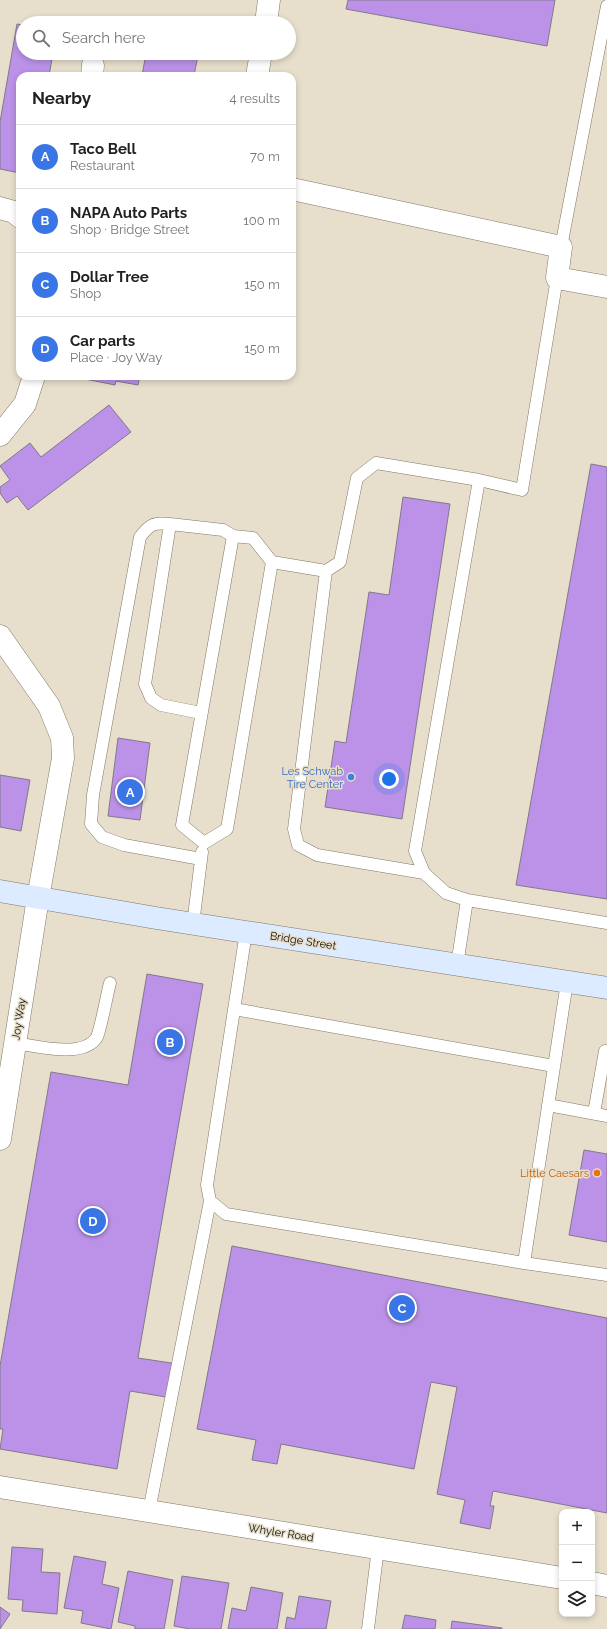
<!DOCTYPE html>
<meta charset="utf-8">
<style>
:root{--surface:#fff;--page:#f6f6f6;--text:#202124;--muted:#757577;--line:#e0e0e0;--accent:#3975e4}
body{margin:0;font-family:Raleway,sans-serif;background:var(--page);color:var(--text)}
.controls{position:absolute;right:12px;bottom:12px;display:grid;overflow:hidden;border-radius:8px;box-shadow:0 2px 6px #0003}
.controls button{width:36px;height:36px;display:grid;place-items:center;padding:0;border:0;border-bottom:1px solid var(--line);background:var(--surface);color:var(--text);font:20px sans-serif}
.you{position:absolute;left:389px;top:779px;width:14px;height:14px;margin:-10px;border:3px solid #fff;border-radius:50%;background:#1a73e8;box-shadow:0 0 0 6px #1a73e833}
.badge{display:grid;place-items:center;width:26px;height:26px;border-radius:50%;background:var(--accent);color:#fff;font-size:13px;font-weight:700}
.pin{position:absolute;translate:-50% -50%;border:2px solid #fff;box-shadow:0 1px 4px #0006}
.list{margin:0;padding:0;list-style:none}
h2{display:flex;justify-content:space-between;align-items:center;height:52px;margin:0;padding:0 16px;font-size:17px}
h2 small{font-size:13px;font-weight:400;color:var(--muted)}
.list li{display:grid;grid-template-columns:26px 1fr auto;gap:12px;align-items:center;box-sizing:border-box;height:64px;padding:0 16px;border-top:1px solid var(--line)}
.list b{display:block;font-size:15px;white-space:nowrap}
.list p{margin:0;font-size:13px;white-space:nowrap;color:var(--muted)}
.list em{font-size:13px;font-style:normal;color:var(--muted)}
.icon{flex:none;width:22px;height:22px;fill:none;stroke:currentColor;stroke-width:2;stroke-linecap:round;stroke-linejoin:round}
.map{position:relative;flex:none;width:607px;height:1629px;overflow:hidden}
.search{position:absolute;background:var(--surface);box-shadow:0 2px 6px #0003;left:16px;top:16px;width:280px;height:44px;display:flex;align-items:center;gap:10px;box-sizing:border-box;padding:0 14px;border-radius:22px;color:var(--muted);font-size:15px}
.panel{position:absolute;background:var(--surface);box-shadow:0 2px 6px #0003;left:16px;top:72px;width:280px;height:308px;border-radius:12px}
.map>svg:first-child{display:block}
.building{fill:#bb92e7;stroke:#81798b}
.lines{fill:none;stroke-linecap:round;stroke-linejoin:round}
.lane-casing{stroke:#807867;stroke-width:13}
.street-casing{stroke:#807867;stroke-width:23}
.secondary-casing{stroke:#807867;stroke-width:23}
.lane{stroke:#fff;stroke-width:12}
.street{stroke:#fff;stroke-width:22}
.secondary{stroke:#dcebff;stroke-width:22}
.shop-dot{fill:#3f7fe0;stroke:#e7decb;stroke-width:1.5}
.food-dot{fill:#e8710a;stroke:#e7decb;stroke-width:1.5}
.labels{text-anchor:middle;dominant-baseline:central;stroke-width:3;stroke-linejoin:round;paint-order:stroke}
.shop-label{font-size:11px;fill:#366cbe;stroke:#e7decb;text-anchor:end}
.street-label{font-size:11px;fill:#120f08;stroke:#e7decb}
.food-label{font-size:11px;fill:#c56008;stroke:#e7decb;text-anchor:end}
</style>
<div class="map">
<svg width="607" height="1629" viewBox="0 0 607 1629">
<rect width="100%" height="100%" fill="#e7decb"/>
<path class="building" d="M348,0H555L547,46L346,9Z
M17,24L23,25V53H53L49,76H20V173L0,169V122Z
M146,53H180L198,56L194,75L142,76Z
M80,376H140L138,385L116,381L115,385L80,378Z
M109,405L131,432L28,510L17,496L7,503L0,493V487L10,480L0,466L30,443L41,457Z
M591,464L607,467V899L516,885Z
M403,497L450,504L402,819L325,807L335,741L346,743L369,592L389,595Z
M118,738L150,743L140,820L108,816Z
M0,775L30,780L21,831L0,827Z
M147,974L203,984L138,1358L178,1364L172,1398L130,1391L117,1469L0,1449L3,1429H0V1366L51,1072L128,1085Z
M584,1150L607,1154V1242L569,1235Z
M232,1246L607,1318V1513L493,1491L490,1506H494L490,1529L460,1523L465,1500L437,1494L457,1387L431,1382L414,1469L281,1444L277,1464L252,1460L256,1440L197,1429Z
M12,1547L43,1549L41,1572L60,1573L57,1614L22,1611L23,1600L8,1599Z
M74,1556L106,1562L102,1584L119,1588L111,1629L81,1623L83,1611L64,1608Z
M128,1571L173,1580L164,1629H135V1626L118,1622Z
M182,1576L229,1583L221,1629H190L174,1626Z
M251,1587L283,1593L277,1629H228L232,1608L246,1611Z
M299,1596L331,1601L326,1629H285L287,1617L295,1619Z
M0,1607L10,1614L0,1629Z
M405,1615L436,1620L435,1629H402Z
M452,1621L502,1628V1629H451Z"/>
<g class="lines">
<g class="lane-casing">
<path id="lane" d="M561,247L607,6
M479,480L522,490L557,278
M170,524C154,522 150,524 140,537L93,795L91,824L102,837L124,845L201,859
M233,536L253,538L272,562L227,829L204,843L182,825Z
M272,562L326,571L340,562L357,478L376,463L479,480L415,851L424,873L446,893L467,900L457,965
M326,571L294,829L298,845L317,855L424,873
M201,713L161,705L151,698L145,684L170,524L223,530L233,536
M467,900L607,923
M193,924L202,852
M246,932L207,1185L210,1201L226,1214L524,1263L567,982
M234,1009L554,1066
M15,1043C36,1046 84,1059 97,1037C101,1028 107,994 110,983
M548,1105L607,1116
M594,1113L605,1051L607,1052
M524,1263L607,1275
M149,1511L210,1201
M368,1629L378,1548"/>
</g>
<g class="street-casing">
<path id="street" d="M266,23L269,0
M92,76L93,65
M257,76L261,53
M292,189L561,247L557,278L607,287
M0,208L14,212L20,217
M0,435L25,404L34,376
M0,636L49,706L62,738L63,758L38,898L0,1139
M0,1487L562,1578
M592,1583L607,1586"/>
</g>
<g class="secondary-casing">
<path id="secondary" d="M0,891L156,918L607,988"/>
</g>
<use href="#lane" class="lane"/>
<use href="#street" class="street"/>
<use href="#secondary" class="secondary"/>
</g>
<circle class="shop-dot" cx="351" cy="777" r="4"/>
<circle class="food-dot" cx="597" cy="1173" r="4"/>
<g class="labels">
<g class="shop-label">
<text x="343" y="771">Les Schwab<tspan x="343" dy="13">Tire Center</tspan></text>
</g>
<g class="street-label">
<text transform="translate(303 941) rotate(9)">Bridge Street</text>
<text transform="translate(19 1019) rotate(-81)">Joy Way</text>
<text transform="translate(281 1533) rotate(9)">Whyler Road</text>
</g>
<g class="food-label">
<text x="589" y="1173">Little Caesars</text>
</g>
</g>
</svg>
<div class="controls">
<button>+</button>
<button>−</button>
<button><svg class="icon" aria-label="layers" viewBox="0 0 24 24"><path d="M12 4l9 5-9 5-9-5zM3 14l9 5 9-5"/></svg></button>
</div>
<div class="you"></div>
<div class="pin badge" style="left:130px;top:792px">A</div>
<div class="pin badge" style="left:170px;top:1042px">B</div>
<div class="pin badge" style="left:402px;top:1308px">C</div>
<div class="pin badge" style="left:93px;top:1221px">D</div>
<div class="search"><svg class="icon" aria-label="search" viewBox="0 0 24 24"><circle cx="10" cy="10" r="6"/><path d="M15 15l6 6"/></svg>Search here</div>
<section class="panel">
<h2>Nearby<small>4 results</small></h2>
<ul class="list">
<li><span class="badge">A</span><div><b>Taco Bell</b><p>Restaurant</p></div><em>70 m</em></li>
<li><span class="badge">B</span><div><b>NAPA Auto Parts</b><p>Shop · Bridge Street</p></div><em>100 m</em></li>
<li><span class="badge">C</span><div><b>Dollar Tree</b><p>Shop</p></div><em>150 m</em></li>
<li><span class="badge">D</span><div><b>Car parts</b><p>Place · Joy Way</p></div><em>150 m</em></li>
</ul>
</section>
</div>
